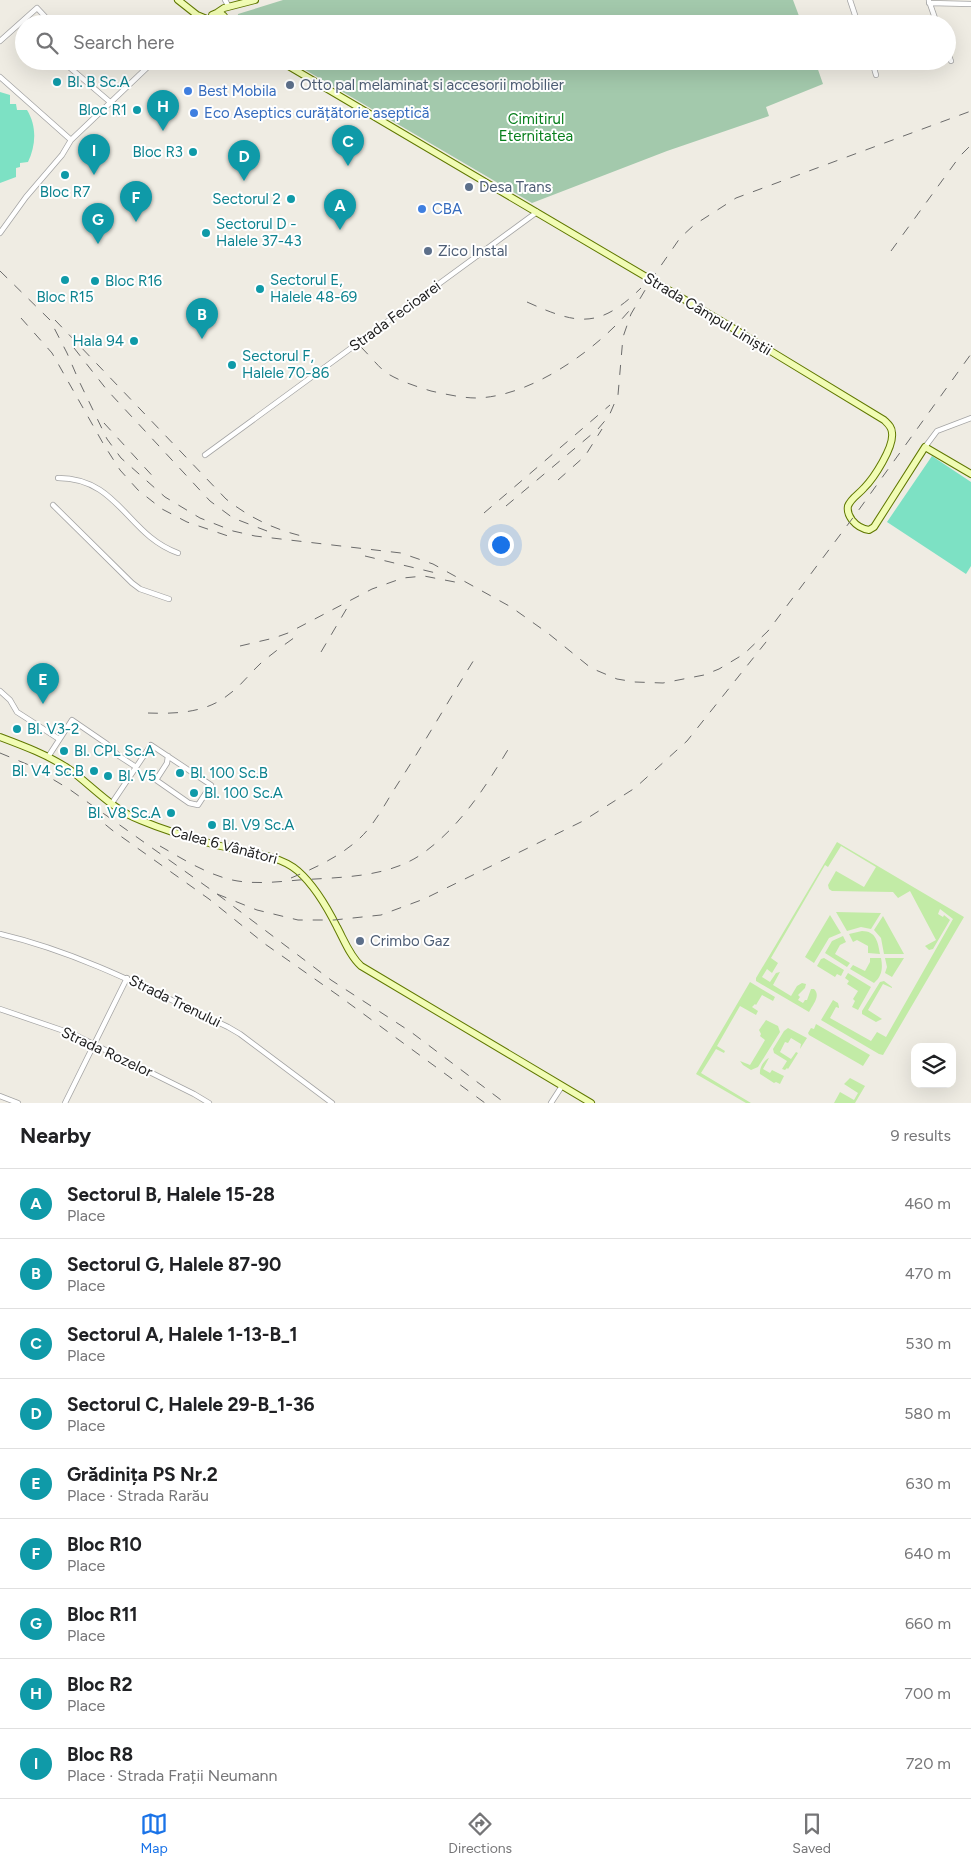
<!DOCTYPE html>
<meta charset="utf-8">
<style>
:root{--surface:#fff;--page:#f6f6f6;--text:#202124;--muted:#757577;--line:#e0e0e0;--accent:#1a73e8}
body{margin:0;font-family:Figtree,sans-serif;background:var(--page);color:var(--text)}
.controls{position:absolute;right:15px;bottom:15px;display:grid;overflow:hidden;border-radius:10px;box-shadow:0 5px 20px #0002}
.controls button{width:45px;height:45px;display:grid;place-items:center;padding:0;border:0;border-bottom:1px solid var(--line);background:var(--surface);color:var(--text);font:25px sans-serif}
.you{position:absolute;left:500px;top:544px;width:18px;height:18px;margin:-12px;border:4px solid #fff;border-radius:50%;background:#1a73e8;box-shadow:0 0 0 8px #1a73e833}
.badge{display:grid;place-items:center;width:32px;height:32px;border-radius:50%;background:var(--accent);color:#fff;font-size:16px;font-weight:700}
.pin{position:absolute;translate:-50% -41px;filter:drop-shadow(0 1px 2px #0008)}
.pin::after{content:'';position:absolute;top:26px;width:18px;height:15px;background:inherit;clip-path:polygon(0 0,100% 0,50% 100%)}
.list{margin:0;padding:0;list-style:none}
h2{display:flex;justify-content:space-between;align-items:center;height:65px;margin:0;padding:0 20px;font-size:21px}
h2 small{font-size:16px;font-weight:400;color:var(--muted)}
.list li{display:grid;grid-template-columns:32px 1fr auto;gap:15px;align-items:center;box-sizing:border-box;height:70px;padding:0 20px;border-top:1px solid var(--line)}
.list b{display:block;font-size:19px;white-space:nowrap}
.list p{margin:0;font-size:16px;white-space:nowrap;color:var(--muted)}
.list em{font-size:16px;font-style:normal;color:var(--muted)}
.icon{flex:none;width:28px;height:28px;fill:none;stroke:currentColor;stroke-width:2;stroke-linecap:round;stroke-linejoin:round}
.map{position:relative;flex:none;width:971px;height:1103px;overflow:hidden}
.search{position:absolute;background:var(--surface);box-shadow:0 5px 20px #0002;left:15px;right:15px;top:15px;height:55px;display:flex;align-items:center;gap:12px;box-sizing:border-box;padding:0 18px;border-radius:28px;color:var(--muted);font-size:19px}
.sheet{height:695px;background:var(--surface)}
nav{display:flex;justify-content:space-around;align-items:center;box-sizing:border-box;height:70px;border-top:1px solid var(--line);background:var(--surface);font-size:14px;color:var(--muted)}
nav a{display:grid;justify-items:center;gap:2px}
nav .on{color:var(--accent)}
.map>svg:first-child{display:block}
.grass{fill:#c2eba6}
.cemetery{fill:#a3c9ac}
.pitch{fill:#7de1c4}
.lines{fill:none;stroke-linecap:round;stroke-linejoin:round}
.street-casing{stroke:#a4a4a4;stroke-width:6}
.secondary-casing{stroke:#607801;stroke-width:8}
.street{stroke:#fff;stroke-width:4.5}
.secondary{stroke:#f1fcb4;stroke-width:6}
.rail{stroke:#6b6b6b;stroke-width:1;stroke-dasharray:10 10;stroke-linecap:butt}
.culture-dot{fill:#0f9aa8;stroke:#fff;stroke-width:2}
.service-dot{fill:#5c6f8a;stroke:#fff;stroke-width:2}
.shop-dot{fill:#3f7fe0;stroke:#fff;stroke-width:2}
.labels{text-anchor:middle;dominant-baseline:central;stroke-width:4;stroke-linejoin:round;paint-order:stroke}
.culture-label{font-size:15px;fill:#0d838f;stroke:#fff;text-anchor:start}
.service-label{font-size:15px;fill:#4e5e75;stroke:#fff;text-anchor:start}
.shop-label{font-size:15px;fill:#366cbe;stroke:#fff;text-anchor:start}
.park-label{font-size:15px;fill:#077f1c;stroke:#fff}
.street-label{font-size:15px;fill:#1d1d1d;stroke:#fff}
</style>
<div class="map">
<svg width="971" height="1103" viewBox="0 0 971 1103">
<rect width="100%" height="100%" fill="#efece3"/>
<path class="grass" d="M837,842L964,917L883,1055L879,1054L821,1020L833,1000L838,1003L839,1007V1008L836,1007L830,1018L871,1041L877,1032L886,1037L953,919L940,909L938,914L943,917L944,915L950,920L933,949L929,950L925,946L936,940L910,891L898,898L893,892L832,891L829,889L828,885L836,871L864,887L876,867L841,846L828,867L825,865L771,958L778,963L772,973L767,969L762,977L770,982L776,973L780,972L773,985L791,996L797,986L802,983L806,984L805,988L798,995L800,997L798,1000L803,1003L805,1000H807L811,989H814C821,996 813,1004 809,1012L756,981V978Z
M836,912L881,913L871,929L861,927L847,931Z
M830,915L841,933L829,938L814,963L805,957Z
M883,916L904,954H884L881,938L874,930Z
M862,931C876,931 878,942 880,954L868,953V946L857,940L853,942L849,934Z
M843,936L846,942L840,945L835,954L850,963L847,967L825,953L832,941Z
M824,958L844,970L841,976L837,974L835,977L817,966L821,959Z
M870,958H881C883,968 882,976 874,983L850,969L853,965L865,971L870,962Z
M885,958H904L892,977L885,973L887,967Z
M848,973L871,987L858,1010L852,1007L855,1001L853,999L858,991L847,984L849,981L845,978Z
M884,981L892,987V988L883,984L868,1010L882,1019L876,1022L862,1014V1011L880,982Z
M750,982L775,997L773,1001L762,995L756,1005L755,1004L752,1007L758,1011L756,1015L740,1006L717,1046L725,1051L724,1053L716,1049L701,1073L751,1103H746L696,1074Z
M766,1020L778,1026L780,1032L758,1067L751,1070L743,1065L740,1061L750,1065L765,1040L760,1036L761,1034L759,1030Z
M816,1024L870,1055L863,1066L809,1035L808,1033L811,1028L814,1029Z
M788,1028L807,1038L800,1049L801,1044L791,1038L788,1043L785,1042L780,1052L791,1059L796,1052L798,1053L788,1069L787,1068L785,1070L782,1069L787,1061L774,1053L773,1049L784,1031Z
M769,1058L763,1069L770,1073L772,1070L784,1076L780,1084L776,1082L774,1083L760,1074C759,1068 764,1060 769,1058Z
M850,1078L865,1086L855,1103H834L840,1092L854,1100L858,1093L844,1084Z"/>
<path class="cemetery" d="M283,0H793L802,24H237L238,14Z
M290,61H815L823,84L766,107L769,116L667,151L532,203Z"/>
<path class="pitch" d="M0,92L10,95V104H16L17,110H27C37,126 36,145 28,162L20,163V167L16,168V177L0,183Z
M932,456L971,482V566L966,574L887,522Z"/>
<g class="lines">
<g class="street-casing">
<path id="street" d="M225,0L229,7
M850,0L858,24
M929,1L937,24
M929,3L971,4
M190,24L197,15
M0,41L37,8L52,24
M947,51L951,61
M62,61L110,102
M872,61L876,75
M0,77L71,140
M0,233L26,197L62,155L71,140L154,61
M925,447L937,431L971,418
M205,455L537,212
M58,478C119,478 127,535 178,553
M53,505L132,583L140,589L169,599
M0,691L10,700L17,712L59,739
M48,757L72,720L107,744L119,756L136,767
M112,803L151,745L211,785L198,805L189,803L156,780L167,763L168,756
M0,934C81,953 154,992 228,1027L240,1034L332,1103
M0,1009L73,1034L194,1094L209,1103
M0,1096L18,1103
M65,1103L127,978
M551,1103L562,1086"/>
</g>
<g class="secondary-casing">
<path id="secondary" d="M178,0L197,15L214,22
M218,12L224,8L255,0
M215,23L212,20V15L219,12L224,16V24
M280,61L726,324L884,420C888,424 892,427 892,433C894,447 874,478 864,488C859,494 851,498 848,506C847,511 849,516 852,520C856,525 862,529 869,530L874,527L925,447L971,474
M0,737C24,746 48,755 69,769C92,786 113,810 140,820C164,830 190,838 216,845C240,851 279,854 298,871C315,886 327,907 337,927C344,940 350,956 361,966L591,1103"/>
</g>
<use href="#street" class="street"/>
<use href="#secondary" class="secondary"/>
<path class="rail" d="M891,251L960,156L971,145
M0,271L50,320L67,353L79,381L107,439L121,458L165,497L200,518L233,531L255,536L401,553L433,564L511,607L549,634L591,668L617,679L635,682L663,683L704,675L719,669L744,654L768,631L858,511L971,354
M527,302C578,325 599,329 641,288
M21,318L52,353L104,445L120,470L138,490L162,509L187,522L228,536
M55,320L226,499C250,518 275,530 306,537
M361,347C369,355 377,365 385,372C399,381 415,386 431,391C445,394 462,398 476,398C530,397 595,351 629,311
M74,348L107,390L210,501L233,518L267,531
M104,423L158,482
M558,480L585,456L602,429
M506,506L598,429L609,416L618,395L623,337L631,314L651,280L680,238L694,225L736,198L971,111
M484,513L610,405
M365,556L436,573
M240,646L274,638L288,633L372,589L403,578L424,576L460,583
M321,652L347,608L354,603
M148,713C175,714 206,713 228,695C241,686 250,673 261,663C274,652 288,642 301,633
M0,753L29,765L69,789L217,894L331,980L411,1032L505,1103
M90,812L112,830L209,899L265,944L339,996L485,1103
M160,846C181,858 203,872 228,879C251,885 276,882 299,880C342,877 391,878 426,851C462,824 486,786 509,748
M291,878C315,868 341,856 360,838C375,824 386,802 397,785C425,742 450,698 477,655
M217,894L257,910L298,920H334L381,915L424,899L583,821L635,788L687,741L770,637"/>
</g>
<g class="culture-dot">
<circle cx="57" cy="82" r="5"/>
<circle cx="137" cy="110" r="5"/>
<circle cx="193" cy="152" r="5"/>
<circle cx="65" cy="175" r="5"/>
<circle cx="291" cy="199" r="5"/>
<circle cx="206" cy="233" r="5"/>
<circle cx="65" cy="280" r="5"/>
<circle cx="95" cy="281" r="5"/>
<circle cx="260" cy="289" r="5"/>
<circle cx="134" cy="341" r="5"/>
<circle cx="232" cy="365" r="5"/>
<circle cx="17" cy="729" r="5"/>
<circle cx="64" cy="751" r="5"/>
<circle cx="94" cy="771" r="5"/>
<circle cx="180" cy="773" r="5"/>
<circle cx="108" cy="776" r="5"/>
<circle cx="194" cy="793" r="5"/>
<circle cx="171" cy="813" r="5"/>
<circle cx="212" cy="825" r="5"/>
</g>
<g class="service-dot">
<circle cx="290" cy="85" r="5"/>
<circle cx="469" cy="187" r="5"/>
<circle cx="428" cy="251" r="5"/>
<circle cx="360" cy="941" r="5"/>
</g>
<g class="shop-dot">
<circle cx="188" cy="91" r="5"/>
<circle cx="194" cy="113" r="5"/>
<circle cx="422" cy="209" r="5"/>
</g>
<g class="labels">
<g class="culture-label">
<text x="67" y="82">Bl. B Sc.A</text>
<text x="127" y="110" text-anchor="end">Bloc R1</text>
<text x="183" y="152" text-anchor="end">Bloc R3</text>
<text x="65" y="192" text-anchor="middle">Bloc R7</text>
<text x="281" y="199" text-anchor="end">Sectorul 2</text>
<text x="216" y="224">Sectorul D -<tspan x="216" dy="17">Halele 37-43</tspan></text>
<text x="270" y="280">Sectorul E,<tspan x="270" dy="17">Halele 48-69</tspan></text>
<text x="105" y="281">Bloc R16</text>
<text x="65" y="297" text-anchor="middle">Bloc R15</text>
<text x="124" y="341" text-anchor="end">Hala 94</text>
<text x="242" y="356">Sectorul F,<tspan x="242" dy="17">Halele 70-86</tspan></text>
<text x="27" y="729">Bl. V3-2</text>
<text x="74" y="751">Bl. CPL Sc.A</text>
<text x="84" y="771" text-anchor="end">Bl. V4 Sc.B</text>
<text x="190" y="773">Bl. 100 Sc.B</text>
<text x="118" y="776">Bl. V5</text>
<text x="204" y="793">Bl. 100 Sc.A</text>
<text x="161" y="813" text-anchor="end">Bl. V8 Sc.A</text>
<text x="222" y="825">Bl. V9 Sc.A</text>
</g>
<g class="service-label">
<text x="300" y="85">Otto pal melaminat si accesorii mobilier</text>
<text x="479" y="187">Desa Trans</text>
<text x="438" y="251">Zico Instal</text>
<text x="370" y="941">Crimbo Gaz</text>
</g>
<g class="shop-label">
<text x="198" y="91">Best Mobila</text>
<text x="204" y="113">Eco Aseptics curățătorie aseptică</text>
<text x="432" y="209">CBA</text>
</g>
<g class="park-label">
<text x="536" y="119">Cimitirul<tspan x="536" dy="17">Eternitatea</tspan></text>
</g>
<g class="street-label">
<text transform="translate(708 314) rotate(31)">Strada Câmpul Liniștii</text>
<text transform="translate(395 316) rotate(-36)">Strada Fecioarei</text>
<text transform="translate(224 845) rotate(15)">Calea 6 Vânători</text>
<text transform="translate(175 1001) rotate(26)">Strada Trenului</text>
<text transform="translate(107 1052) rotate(25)">Strada Rozelor</text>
</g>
</g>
</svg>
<div class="controls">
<button><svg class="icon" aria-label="layers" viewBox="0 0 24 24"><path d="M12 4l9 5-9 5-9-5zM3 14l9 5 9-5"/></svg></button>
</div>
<div class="you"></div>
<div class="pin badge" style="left:340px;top:230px;background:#0f9aa8">A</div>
<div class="pin badge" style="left:202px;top:339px;background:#0f9aa8">B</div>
<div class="pin badge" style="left:348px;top:166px;background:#0f9aa8">C</div>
<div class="pin badge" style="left:244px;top:181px;background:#0f9aa8">D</div>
<div class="pin badge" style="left:43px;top:704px;background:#0f9aa8">E</div>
<div class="pin badge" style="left:136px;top:222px;background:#0f9aa8">F</div>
<div class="pin badge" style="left:98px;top:244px;background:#0f9aa8">G</div>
<div class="pin badge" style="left:163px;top:131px;background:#0f9aa8">H</div>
<div class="pin badge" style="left:94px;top:175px;background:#0f9aa8">I</div>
<div class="search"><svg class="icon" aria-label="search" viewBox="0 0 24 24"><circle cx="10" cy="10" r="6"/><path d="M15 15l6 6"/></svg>Search here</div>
</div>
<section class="sheet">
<h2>Nearby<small>9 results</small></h2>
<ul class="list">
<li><span class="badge" style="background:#0f9aa8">A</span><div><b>Sectorul B, Halele 15-28</b><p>Place</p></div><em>460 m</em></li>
<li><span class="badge" style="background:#0f9aa8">B</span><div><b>Sectorul G, Halele 87-90</b><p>Place</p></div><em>470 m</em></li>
<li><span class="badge" style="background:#0f9aa8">C</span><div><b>Sectorul A, Halele 1-13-B_1</b><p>Place</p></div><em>530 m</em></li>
<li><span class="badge" style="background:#0f9aa8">D</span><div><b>Sectorul C, Halele 29-B_1-36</b><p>Place</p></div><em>580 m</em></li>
<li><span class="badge" style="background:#0f9aa8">E</span><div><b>Grădinița PS Nr.2</b><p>Place · Strada Rarău</p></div><em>630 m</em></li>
<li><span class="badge" style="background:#0f9aa8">F</span><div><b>Bloc R10</b><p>Place</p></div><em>640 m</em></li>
<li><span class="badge" style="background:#0f9aa8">G</span><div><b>Bloc R11</b><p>Place</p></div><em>660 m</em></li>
<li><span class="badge" style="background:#0f9aa8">H</span><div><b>Bloc R2</b><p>Place</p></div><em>700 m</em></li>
<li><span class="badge" style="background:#0f9aa8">I</span><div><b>Bloc R8</b><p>Place · Strada Frații Neumann</p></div><em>720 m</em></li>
</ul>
</section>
<nav>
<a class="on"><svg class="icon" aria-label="map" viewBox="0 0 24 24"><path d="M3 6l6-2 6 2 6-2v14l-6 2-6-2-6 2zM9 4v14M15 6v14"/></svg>Map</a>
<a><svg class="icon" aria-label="directions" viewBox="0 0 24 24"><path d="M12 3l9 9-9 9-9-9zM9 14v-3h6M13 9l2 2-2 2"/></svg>Directions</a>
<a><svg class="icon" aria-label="saved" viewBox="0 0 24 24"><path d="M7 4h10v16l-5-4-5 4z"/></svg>Saved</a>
</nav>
